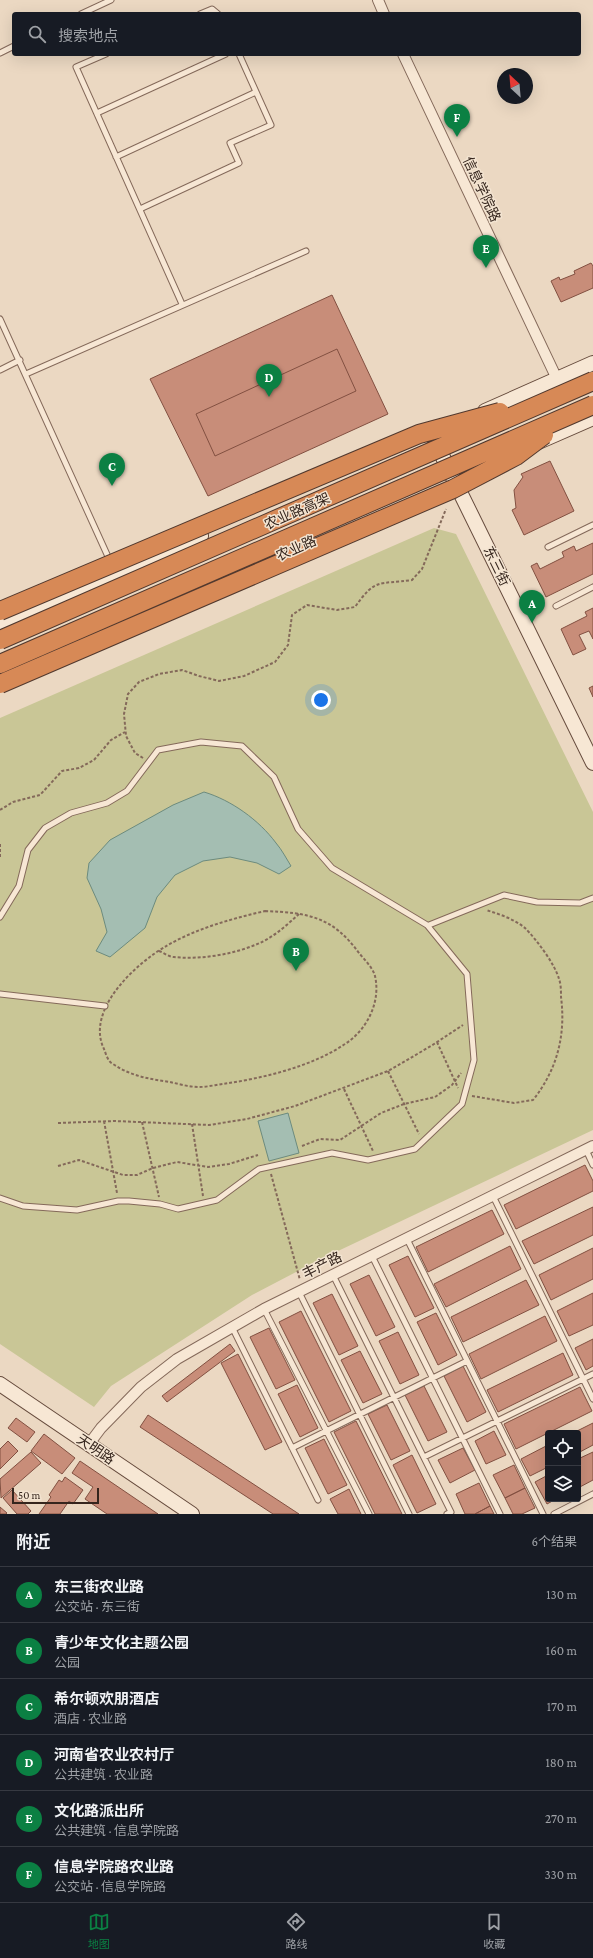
<!DOCTYPE html>
<html lang="zh">
<meta charset="utf-8">
<style>
:root{--surface:#171b24;--page:#242831;--text:#f1f3f6;--muted:#9ea1a6;--line:#363941;--accent:#0b8043}
body{margin:0;font-family:"Crimson Pro","Noto Sans SC",serif;background:var(--page);color:var(--text)}
.controls{position:absolute;right:12px;bottom:12px;display:grid;overflow:hidden;border-radius:4px;box-shadow:0 4px 16px #0002}
.controls button{width:36px;height:36px;display:grid;place-items:center;padding:0;border:0;border-bottom:1px solid var(--line);background:var(--surface);color:var(--text);font:20px sans-serif}
.compass{position:absolute;left:497px;top:68px;width:36px;height:36px;border-radius:50%;background:var(--surface);box-shadow:0 4px 16px #0002;rotate:334deg}
.scale{position:absolute;left:12px;bottom:10px;width:87px;box-sizing:border-box;padding-left:4px;border:2px solid #35251d;border-top:0;font-size:11px;line-height:14px;white-space:nowrap;color:#35251d;-webkit-text-stroke:3px #f3e4d1;paint-order:stroke}
.you{position:absolute;left:321px;top:700px;width:14px;height:14px;margin:-10px;border:3px solid #fff;border-radius:50%;background:#1a73e8;box-shadow:0 0 0 6px #1a73e833}
.badge{display:grid;place-items:center;width:26px;height:26px;border-radius:50%;background:var(--accent);color:#fff;font-size:13px;font-weight:700}
.pin{position:absolute;translate:-50% -33px;filter:drop-shadow(0 1px 2px #0008)}
.pin::after{content:'';position:absolute;top:21px;width:14px;height:12px;background:inherit;clip-path:polygon(0 0,100% 0,50% 100%)}
.list{margin:0;padding:0;list-style:none}
h2{display:flex;justify-content:space-between;align-items:center;height:52px;margin:0;padding:0 16px;font-size:17px}
h2 small{font-size:13px;font-weight:400;color:var(--muted)}
.list li{display:grid;grid-template-columns:26px 1fr auto;gap:12px;align-items:center;box-sizing:border-box;height:56px;padding:0 16px;border-top:1px solid var(--line)}
.list b{display:block;font-size:15px;white-space:nowrap}
.list p{margin:0;font-size:13px;white-space:nowrap;color:var(--muted)}
.list em{font-size:13px;font-style:normal;color:var(--muted)}
.icon{flex:none;width:22px;height:22px;fill:none;stroke:currentColor;stroke-width:2;stroke-linecap:round;stroke-linejoin:round}
.map{position:relative;flex:none;width:593px;height:1514px;overflow:hidden}
.search{position:absolute;background:var(--surface);box-shadow:0 4px 16px #0002;left:12px;right:12px;top:12px;height:44px;display:flex;align-items:center;gap:10px;box-sizing:border-box;padding:0 14px;border-radius:4px;color:var(--muted);font-size:15px}
.sheet{height:388px;background:var(--surface)}
nav{display:flex;justify-content:space-around;align-items:center;box-sizing:border-box;height:56px;border-top:1px solid var(--line);background:var(--surface);font-size:11px;color:var(--muted)}
nav a{display:grid;justify-items:center;gap:2px}
nav .on{color:var(--accent)}
.map>svg:first-child{display:block}
.green{fill:#c9c696}
.water{fill:#a4beb2;stroke:#6c8b7e}
.building{fill:#c88d79;stroke:#825041}
.lines{fill:none;stroke-linecap:round;stroke-linejoin:round}
.lane-casing{stroke:#84695a;stroke-width:7}
.street-casing{stroke:#84695a;stroke-width:12}
.secondary-casing{stroke:#664b3d;stroke-width:16}
.path{stroke:#84695a;stroke-width:2;stroke-dasharray:3 2;stroke-linecap:butt}
.lane{stroke:#f7e7d4;stroke-width:5}
.street{stroke:#f7e7d4;stroke-width:10}
.secondary{stroke:#f7e7d4;stroke-width:14}
.highway-bridge-casing{stroke:#52392e;stroke-width:20;stroke-linecap:butt}
.highway-bridge{stroke:#d78956;stroke-width:18}
.labels{text-anchor:middle;dominant-baseline:central;stroke-width:3;stroke-linejoin:round;paint-order:stroke}
.street-label{font-size:14px;fill:#35251d;stroke:#f3e4d1}
</style>
<div class="map">
<svg width="593" height="1514" viewBox="0 0 593 1514">
<rect width="100%" height="100%" fill="#ebd8c2"/>
<path class="green" d="M434,528L456,534L593,812V1130L319,1260L252,1295L111,1386L94,1407L0,1344V718Z"/>
<path class="water" d="M204,792C231,800 259,820 276,843C282,850 286,858 291,866L279,874L257,863L230,857L203,861L175,875L157,897L145,928L110,957L96,951L107,932L101,909L87,878L89,863L110,840L173,805Z
M288,1113L299,1153L269,1161L258,1121Z"/>
<path class="building" d="M591,263L593,266V288L561,302L551,281L559,277L560,280L575,274L574,271Z
M332,295L388,414L208,496L150,379Z
M337,349L356,391L215,456L196,414Z
M550,461L574,511L524,535L512,510L516,508L514,490L523,477L521,474Z
M593,543V574L546,597L531,566L537,563L540,569L564,557L562,552L574,546L576,551Z
M593,608V639L589,631L579,635L586,649L573,655L561,629L587,616L585,612Z
M593,686V697L589,688Z
M585,1165L593,1181V1191L516,1229L504,1205Z
M593,1207V1235L534,1264L522,1241Z
M492,1210L504,1234L428,1272L416,1247Z
M510,1246L521,1269L446,1307L434,1284Z
M593,1248V1279L551,1300L539,1275Z
M408,1256L434,1308L415,1317L389,1265Z
M369,1275L395,1327L376,1336L350,1284Z
M526,1280L539,1305L463,1342L451,1317Z
M593,1293V1325L569,1336L557,1311Z
M332,1294L358,1346L339,1355L313,1303Z
M301,1311L351,1411L329,1422L279,1322Z
M436,1313L457,1355L438,1365L417,1322Z
M545,1316L557,1341L481,1379L469,1354Z
M269,1328L295,1380L276,1389L250,1337Z
M398,1332L419,1375L400,1384L379,1341Z
M593,1339V1366L586,1370L575,1348Z
M230,1344L235,1351L167,1402L162,1396Z
M360,1351L382,1394L363,1403L341,1360Z
M563,1353L573,1375L498,1412L487,1390Z
M238,1354L282,1442L265,1450L221,1363Z
M463,1366L486,1412L467,1422L444,1376Z
M297,1385L318,1428L300,1437L278,1394Z
M424,1386L447,1432L428,1441L405,1395Z
M580,1387L592,1411L516,1449L504,1424Z
M387,1405L410,1451L391,1460L368,1414Z
M148,1415L299,1514H273L140,1427Z
M16,1418L35,1432L27,1442L8,1428Z
M356,1421L402,1514H375L334,1432Z
M593,1423V1445L578,1453V1433H573Z
M494,1431L506,1455L486,1464L475,1441Z
M44,1434L75,1458L62,1474L31,1451Z
M324,1439L347,1485L328,1494L305,1448Z
M8,1441L18,1451L0,1469V1449Z
M548,1445V1467L530,1476L521,1459Z
M463,1448L475,1470L450,1483L438,1460Z
M31,1452L41,1463L1,1498L0,1479Z
M593,1452V1480L578,1488V1459Z
M412,1455L436,1504L417,1513L393,1465Z
M80,1461L158,1514H107L85,1499L93,1487L72,1473Z
M514,1465L525,1488L505,1498L493,1475Z
M548,1475V1499H556L547,1504L535,1482Z
M65,1477L83,1490L73,1504L69,1501L60,1514H39L51,1497L49,1495L59,1480L62,1482Z
M479,1483L490,1506L475,1514H465L456,1494Z
M525,1488L535,1508L522,1514H513L505,1498Z
M349,1489L361,1514H338L330,1499Z
M12,1490L31,1511L28,1514H17L3,1498Z
M490,1506L494,1514H475Z
M0,1507L7,1513L6,1514H0Z"/>
<g class="lines">
<g class="lane-casing">
<path id="lane" d="M81,14L111,0
M200,14L212,9L218,14
M0,53L14,46
M106,54L76,67L182,304
M97,113L226,54
M116,157L256,92
M140,209L239,163L230,143L271,125L239,54
M0,319L110,561
M0,370L20,360
M26,374L306,251
M548,547L593,525
M556,606L593,587
M0,917L19,886L28,850L45,828L71,813L107,803L127,791L158,750L201,742L242,746L274,777L298,829L332,868L427,925L467,974L474,1060L462,1104L415,1149L368,1160L332,1153L259,1169L217,1200L178,1209L160,1204L129,1201H118L77,1210L23,1206L0,1198
M429,925L504,895L537,902L580,903L593,898
M0,994L105,1006
M586,1150L593,1165
M493,1196L593,1399
M407,1239L543,1514
M372,1256L500,1514
M333,1275L451,1512L447,1514
M299,1292L409,1514
M264,1309L369,1514
M232,1327L318,1500
M292,1448L467,1361
M424,1457L593,1374
M554,1514L593,1494"/>
</g>
<g class="street-casing">
<path id="street" d="M378,0L384,14
M403,54L557,379
M89,1444L101,1428L141,1387L177,1359L264,1309L593,1146"/>
</g>
<g class="secondary-casing">
<path id="secondary" d="M485,411L593,363
M432,435L593,763
M536,443L593,418
M0,622L201,536
M0,1384L192,1514"/>
</g>
<path class="path" d="M143,758L135,753L126,736L124,714L128,694L139,682L159,674L182,670L199,676L219,681L244,676L275,662L288,645L292,615L307,605L337,610L355,607C376,577 379,585 412,580L422,569L446,509
M0,810L13,802L40,795L62,771L79,768L94,760L111,740L125,732
M0,844V858
M265,911C308,913 332,916 359,953C364,959 373,968 375,976C381,1002 367,1030 345,1044C311,1067 263,1078 223,1084C215,1085 207,1087 199,1087C189,1087 179,1084 170,1082C150,1079 130,1076 113,1064C108,1062 106,1054 104,1049C85,1010 136,963 168,945C198,928 231,919 265,911Z
M159,951C164,953 169,957 174,957C202,960 236,954 262,942C276,935 288,924 299,914
M437,1042L458,1088
M388,1071L419,1134
M344,1089L373,1151
M472,1096L514,1103L533,1100C557,1070 566,1035 561,997C561,991 561,984 559,979C555,964 536,939 525,928C514,919 499,914 486,910
M104,1121L117,1193
M142,1122L159,1197
M58,1123L115,1121L209,1125L247,1119L295,1106L388,1071L431,1046L463,1025
M192,1124L203,1196
M302,1146L320,1139L340,1140L381,1113L404,1104L435,1097L452,1085L461,1073
M58,1166L79,1160L123,1175H137L153,1168L177,1162L208,1167L229,1164L258,1155
M271,1174L300,1280"/>
<use href="#lane" class="lane"/>
<use href="#street" class="street"/>
<use href="#secondary" class="secondary"/>
<g class="highway-bridge-casing">
<path id="highway-bridge" d="M0,611L419,434L500,412
M0,640L593,381
M0,664L593,405
M0,684L453,489L516,456L544,435"/>
</g>
<use href="#highway-bridge" class="highway-bridge"/>
</g>
<g class="labels">
<g class="street-label">
<text transform="translate(482 189) rotate(65)">信息学院路</text>
<text transform="translate(297 511) rotate(-24)">农业路高架</text>
<text transform="translate(296 548) rotate(-24)">农业路</text>
<text transform="translate(497 566) rotate(64)">东三街</text>
<text transform="translate(322 1265) rotate(-27)">丰产路</text>
<text transform="translate(96 1449) rotate(34)">天明路</text>
</g>
</g>
</svg>
<div class="controls">
<button><svg class="icon" aria-label="locate" viewBox="0 0 24 24"><circle cx="12" cy="12" r="6"/><path d="M12 2v4M12 18v4M2 12h4M18 12h4"/></svg></button>
<button><svg class="icon" aria-label="layers" viewBox="0 0 24 24"><path d="M12 4l9 5-9 5-9-5zM3 14l9 5 9-5"/></svg></button>
</div>
<svg class="compass" viewBox="-18 -18 36 36"><path d="M0-13l5 13h-10z" fill="#e53935"/><path d="M0 13l5-13h-10z" fill="#9ea1a6"/></svg>
<div class="scale">50 m</div>
<div class="you"></div>
<div class="pin badge" style="left:532px;top:623px">A</div>
<div class="pin badge" style="left:296px;top:971px">B</div>
<div class="pin badge" style="left:112px;top:486px">C</div>
<div class="pin badge" style="left:269px;top:397px">D</div>
<div class="pin badge" style="left:486px;top:268px">E</div>
<div class="pin badge" style="left:457px;top:137px">F</div>
<div class="search"><svg class="icon" aria-label="search" viewBox="0 0 24 24"><circle cx="10" cy="10" r="6"/><path d="M15 15l6 6"/></svg>搜索地点</div>
</div>
<section class="sheet">
<h2>附近<small>6个结果</small></h2>
<ul class="list">
<li><span class="badge">A</span><div><b>东三街农业路</b><p>公交站 · 东三街</p></div><em>130 m</em></li>
<li><span class="badge">B</span><div><b>青少年文化主题公园</b><p>公园</p></div><em>160 m</em></li>
<li><span class="badge">C</span><div><b>希尔顿欢朋酒店</b><p>酒店 · 农业路</p></div><em>170 m</em></li>
<li><span class="badge">D</span><div><b>河南省农业农村厅</b><p>公共建筑 · 农业路</p></div><em>180 m</em></li>
<li><span class="badge">E</span><div><b>文化路派出所</b><p>公共建筑 · 信息学院路</p></div><em>270 m</em></li>
<li><span class="badge">F</span><div><b>信息学院路农业路</b><p>公交站 · 信息学院路</p></div><em>330 m</em></li>
</ul>
</section>
<nav>
<a class="on"><svg class="icon" aria-label="map" viewBox="0 0 24 24"><path d="M3 6l6-2 6 2 6-2v14l-6 2-6-2-6 2zM9 4v14M15 6v14"/></svg>地图</a>
<a><svg class="icon" aria-label="directions" viewBox="0 0 24 24"><path d="M12 3l9 9-9 9-9-9zM9 14v-3h6M13 9l2 2-2 2"/></svg>路线</a>
<a><svg class="icon" aria-label="saved" viewBox="0 0 24 24"><path d="M7 4h10v16l-5-4-5 4z"/></svg>收藏</a>
</nav>
